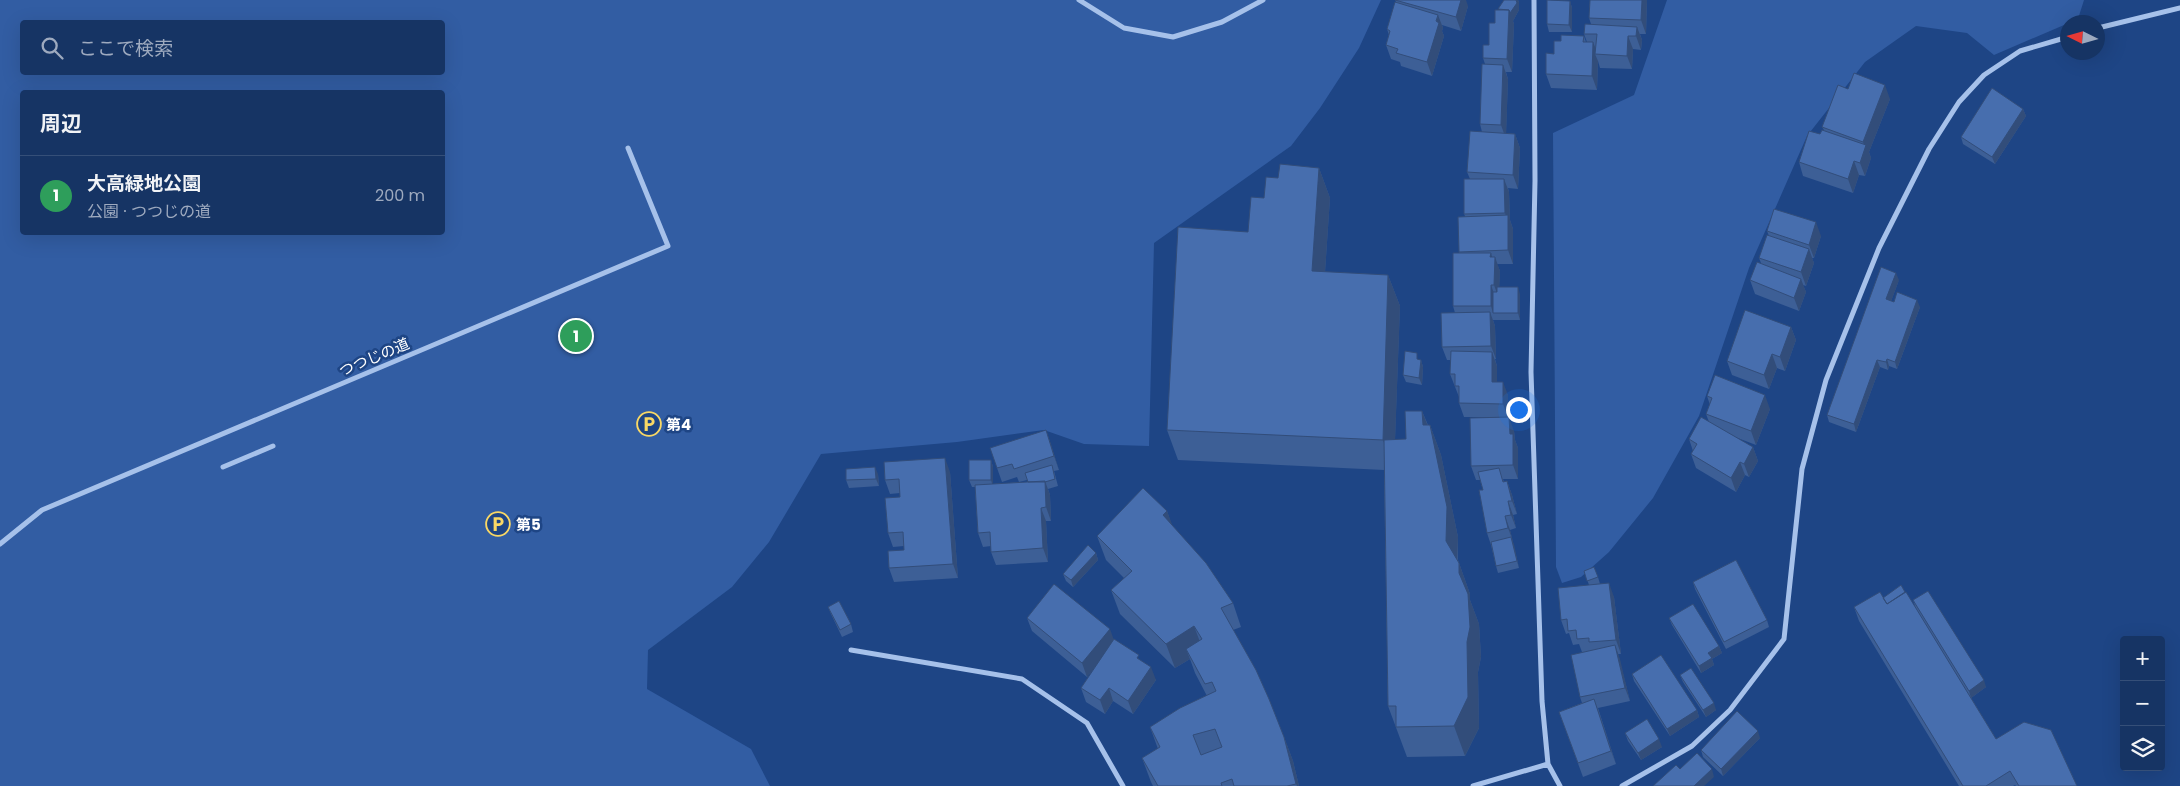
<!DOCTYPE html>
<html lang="ja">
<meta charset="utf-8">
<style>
:root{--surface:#163464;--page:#1f3c6a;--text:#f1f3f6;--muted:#9eaabf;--line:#354f78;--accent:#e69b98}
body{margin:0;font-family:Poppins,"Noto Sans JP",sans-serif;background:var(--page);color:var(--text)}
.controls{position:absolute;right:15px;bottom:15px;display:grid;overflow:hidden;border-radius:5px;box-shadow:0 5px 20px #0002}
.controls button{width:45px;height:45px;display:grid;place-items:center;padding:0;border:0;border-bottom:1px solid var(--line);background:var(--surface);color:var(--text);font:25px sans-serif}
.compass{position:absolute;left:2060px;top:15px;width:45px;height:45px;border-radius:50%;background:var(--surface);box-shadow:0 5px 20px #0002;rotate:275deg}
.you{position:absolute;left:1518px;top:409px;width:18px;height:18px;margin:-12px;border:4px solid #fff;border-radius:50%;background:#1a73e8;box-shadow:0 0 0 8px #1a73e833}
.badge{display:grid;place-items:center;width:32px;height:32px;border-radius:50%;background:var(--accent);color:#fff;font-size:16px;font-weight:700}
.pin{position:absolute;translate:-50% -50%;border:2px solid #fff;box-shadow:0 1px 5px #0006}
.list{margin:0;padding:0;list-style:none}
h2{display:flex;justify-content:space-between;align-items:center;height:65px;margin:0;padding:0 20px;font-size:21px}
h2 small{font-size:16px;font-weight:400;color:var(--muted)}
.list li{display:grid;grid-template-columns:32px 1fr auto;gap:15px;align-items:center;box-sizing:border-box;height:80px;padding:0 20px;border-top:1px solid var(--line)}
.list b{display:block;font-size:19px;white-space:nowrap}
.list p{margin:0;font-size:16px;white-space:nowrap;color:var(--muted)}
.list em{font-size:16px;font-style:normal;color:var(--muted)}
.icon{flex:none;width:28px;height:28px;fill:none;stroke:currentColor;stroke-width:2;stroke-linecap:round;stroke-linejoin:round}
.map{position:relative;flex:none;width:2180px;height:786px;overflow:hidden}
.search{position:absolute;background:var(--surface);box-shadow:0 5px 20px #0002;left:20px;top:20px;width:425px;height:55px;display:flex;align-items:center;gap:12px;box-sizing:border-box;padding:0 18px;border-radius:5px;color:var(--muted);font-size:19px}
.panel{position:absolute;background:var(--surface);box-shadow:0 5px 20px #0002;left:20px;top:90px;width:425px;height:145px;border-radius:5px}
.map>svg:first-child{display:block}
.green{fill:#325da3;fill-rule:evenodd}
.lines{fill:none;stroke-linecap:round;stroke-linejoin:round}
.street{stroke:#a6c1ea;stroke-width:5}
.wall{fill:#3d5f96}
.shaded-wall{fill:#324d7a}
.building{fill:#476eae;stroke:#324d7a;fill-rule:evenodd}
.labels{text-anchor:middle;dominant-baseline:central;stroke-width:5;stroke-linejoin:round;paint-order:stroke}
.street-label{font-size:15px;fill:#fff;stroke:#1e4585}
.poi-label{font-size:15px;font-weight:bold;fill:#fff;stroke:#1e4585;text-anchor:start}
</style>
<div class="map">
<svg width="2180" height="786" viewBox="0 0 2180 786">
<rect width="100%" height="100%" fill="#1e4585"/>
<path class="green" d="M0,0H1381L1359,48L1320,108L1291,146L1154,243L1149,446L1084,444L1044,430L957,442L821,454L769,542L732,587L648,650L647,689L751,749L770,786H0ZM22,22H442V72H22ZM22,92H442V232H22Z
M1667,0H2084L2078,19L1994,55L1967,33L1916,26L1865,62L1807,136L1749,268L1699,416L1653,498L1609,552L1581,577L1562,583L1556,567L1553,133L1634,95Z"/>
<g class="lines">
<path class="street" d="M1079,0L1124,28L1173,37L1222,22L1263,0
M1534,0L1535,181L1531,372L1542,701L1548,764L1560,786
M2098,28L2180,8
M223,467L273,446
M0,544L42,510L668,246L628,148
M851,650L1022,679L1087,723L1123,786
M1473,786L1548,764
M1622,786L1692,746L1730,710L1784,639L1802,469L1826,380L1879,248L1929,149L1959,102L1984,75L2020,51L2068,37"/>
</g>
<path class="wall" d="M1395,0L1468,6L1461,31L1442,25L1443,28L1442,31L1444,36L1432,76L1401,66L1400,62L1391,59L1386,45L1389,35L1387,29L1396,2Z
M1516,0H1518L1519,2V10L1513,21L1514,24L1512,72H1506L1508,79L1506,133L1515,134L1520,148L1518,189L1508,188L1509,192L1510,220L1513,229V264H1497L1500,271L1499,287L1520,294V320H1493L1495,326L1496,359H1495L1497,366V382L1508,395V417H1464L1459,403V397L1450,374V360H1447L1442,347L1455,313L1453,306L1459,252L1465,216L1464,214L1470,179L1467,172L1482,132L1480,124L1485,64L1483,58L1489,45L1499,10Z
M1590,0H1647L1646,34H1640L1642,40L1641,50L1633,49L1632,69L1600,68L1598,61L1597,90L1551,88L1546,74L1554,54L1561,41L1584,36L1586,42H1587L1584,34L1591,24L1589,18Z
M1570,1L1572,8V32H1549L1547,24Z
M1848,89L1890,99L1869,152L1871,158L1865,176L1859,175L1853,193L1803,176L1799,162L1824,130L1822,127Z
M2023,109L2026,116L1995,164L1963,144L1961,137Z
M1319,168L1330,198L1325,272L1388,275L1400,306L1395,439H1406L1422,411L1428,425H1430L1441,455L1458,537V560L1470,594V600L1479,624L1481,657L1478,672L1479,728L1465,756L1407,757L1388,706L1384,470L1178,460L1167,430L1248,232L1278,178Z
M1767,231L1821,236L1814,258H1812L1814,263L1806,286L1803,285L1806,292L1799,311L1755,294L1750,280L1761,263L1759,258L1769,236Z
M1899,280L1891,301L1920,307L1897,369L1889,366L1888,370L1880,367L1856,432L1829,422L1827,415Z
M1791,327L1796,340L1785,371L1777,368L1769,389L1732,375L1727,361Z
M1420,360H1421L1423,367L1422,385L1406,382L1403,375Z
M1707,396L1770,409L1756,445L1735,437L1753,447L1758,461L1749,477L1745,475L1736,492L1696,468L1691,454L1693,451L1689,439L1709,422L1706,414L1710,405Z
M1046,430L1059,470L1054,471L1058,486L1048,489L1050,495L1051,521H1046L1048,562L996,565L991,552V546L983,547L978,533L975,487H972L969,480L991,460L993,467V484L1028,482L1027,480L1019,482L1017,477L1002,482L997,468Z
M1514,431L1515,440L1518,448V479H1503L1504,482L1507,481L1512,495L1517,514L1513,515L1516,528L1510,530L1519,568L1498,573L1496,566L1491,545L1487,533L1483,490L1480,480H1476L1471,466Z
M950,472L958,578L894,582L889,568L904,550V546L893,547L888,533L900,497V493L890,494L885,480Z
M878,474L879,486L849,488L846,480Z
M1167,511L1172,526L1233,603L1241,627L1233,630L1284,737L1293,761L1299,786H1153L1151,782L1142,758L1158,749L1150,727L1207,696L1195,673L1190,659L1175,668L1120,614L1111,590L1124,578L1106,560L1097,536Z
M1096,553L1098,560L1073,587L1066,581L1063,574Z
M1584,571L1598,577L1600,584L1614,597L1621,654H1618L1630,701L1598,708L1616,764L1583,777L1559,712L1582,703L1580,697L1582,652L1579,644L1573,645L1569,633L1566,634L1561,620L1589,585Z
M1693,582L1767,620L1769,627L1726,649L1695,589Z
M1883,598L1915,606L1913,600L1986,687L1971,698L1996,739L2077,786H2016L2015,785L2013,786H1959L1859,621L1854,607Z
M828,607L851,624L853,632L842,637L831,614Z
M1027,618L1114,639L1140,660L1156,680L1133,714L1113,701L1105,714L1086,702L1081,688L1095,667L1087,677L1032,631Z
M1669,618L1719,646L1722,653L1712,659L1714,665L1701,673L1672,625Z
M1632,674L1697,710L1699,717L1670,736L1634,681Z
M1680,675L1716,710L1706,717L1683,682Z
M1625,733L1662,747L1641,760L1628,741Z
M1760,738L1723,776L1703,757L1701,750Z"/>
<path class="shaded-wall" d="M1461,0H1466L1468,6L1461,31L1456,17Z
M1516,0H1518L1519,2V10L1513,21L1514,24L1512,72L1507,59L1509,10Z
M1642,0H1647L1646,34L1641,20Z
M1570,1L1572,8V32L1569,25Z
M1438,15L1443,28L1442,31L1444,36L1432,76L1427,62Z
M1637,27L1642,40L1641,50L1636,36Z
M1628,36L1633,49L1632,69L1627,56Z
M1593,42L1598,54H1595L1598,61L1597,90L1592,76Z
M1503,65L1508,79L1506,139L1501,125Z
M1885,85L1890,99L1869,152L1871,158L1865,176L1860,163L1865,148L1863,142Z
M2023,109L2026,116L1995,164L1992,157Z
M1515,134L1520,148L1518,189L1513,175Z
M1854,161L1859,175L1853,193L1848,179Z
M1319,168L1330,198L1323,302L1312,271Z
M1504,179L1509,192L1510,220L1513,229V264L1508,250V222L1505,213Z
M1816,222L1821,236L1814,258L1809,245Z
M1809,249L1814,263L1806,286L1801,272Z
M1491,253L1494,264L1495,257L1500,271L1499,299L1494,285L1490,257Z
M1896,273L1899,280L1889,307L1886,299Z
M1388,275L1400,306L1394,470L1383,440Z
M1801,279L1806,292L1799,311L1794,298Z
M1491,285L1496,299L1493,313L1491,306Z
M1518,287L1520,294V320L1518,313Z
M1917,300L1920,307L1897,369L1895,362Z
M1490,312L1495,326L1496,359L1491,346Z
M1791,327L1796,340L1785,371L1780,357Z
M1492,352L1497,366V395L1492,382Z
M1772,354L1777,368L1769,389L1764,375Z
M1887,359L1889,366L1888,370L1886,362Z
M1421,360L1423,367L1422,385L1419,378Z
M1877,360L1880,367L1856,432L1854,424Z
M1503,382L1508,395V417L1503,404Z
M1765,395L1770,409L1756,445L1751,431Z
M1422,411L1433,439L1430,425L1441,455L1458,537L1457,571L1446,541L1423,425Z
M1509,417L1514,431L1515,440L1518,448V479L1513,465L1510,434Z
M1046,430L1051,444L1059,470L1054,456Z
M1753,447L1758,461L1749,477L1744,464Z
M945,458L950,472L958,578L953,564Z
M991,460L993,467V487L991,480Z
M1740,462L1745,475L1736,492L1731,478Z
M875,467L878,474L879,486L876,479Z
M1045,481L1050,495L1051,521L1046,507Z
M1507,481L1512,495L1517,514L1512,501Z
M1508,501L1513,515L1516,528L1511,515Z
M1041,508L1046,521L1048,562L1043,548Z
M1167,511L1176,535L1163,515Z
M1505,516L1510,530L1513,541L1508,528Z
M1511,537L1514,544L1519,568L1517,561Z
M1096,553L1098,560L1073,587L1071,580Z
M1459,563L1470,594V600L1479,624L1481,657L1478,672L1479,728L1465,756L1454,726Z
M1609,583L1614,597L1621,654L1616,640Z
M1194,626L1203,650L1186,649L1190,659L1175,668L1166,644Z
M1110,629L1115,643L1087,677L1082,663Z
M1615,645L1620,659L1630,701L1625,688Z
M1719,646L1722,653L1712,659L1714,665L1701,673L1699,666L1708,653Z
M1151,667L1156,680L1133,714L1128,701Z
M1984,680L1986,687L1971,698L1969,691Z
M1109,688L1113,701L1105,714L1100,700Z
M1594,699L1599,713L1616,764L1611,751Z
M1714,703L1716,710L1706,717L1703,710Z
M1697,710L1699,717L1670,736L1667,729Z
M1758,731L1760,738L1723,776L1721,769Z
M1284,737L1293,761L1299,786H1297L1296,784Z
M1659,739L1662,747L1641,760L1638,753Z
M1712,769L1714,777L1704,786H1694Z"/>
<path class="building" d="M1395,0H1461L1456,17Z
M1504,0H1516L1517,3L1510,13L1509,10L1498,9Z
M1547,0L1570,1L1569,25L1547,24Z
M1590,0H1642L1641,20L1589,18Z
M1395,2L1438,15L1436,21L1439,23L1427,62L1396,53L1398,49L1386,45L1390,31L1387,29Z
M1495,10H1509L1507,59L1483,58V45H1489V23H1495Z
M1585,24L1637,27L1636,36H1628L1627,56L1595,54L1597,34H1584Z
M1561,35L1584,36L1583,42H1593L1592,76L1546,74V53L1554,54V41H1561Z
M1482,64L1503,65L1501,125L1480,124Z
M1854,73L1885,85L1863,142L1822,127L1838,85L1848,89Z
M1992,88L2023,109L1992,157L1961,137Z
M1822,130L1866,145L1860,163L1854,161L1848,179L1799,162L1809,131L1820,134Z
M1470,131L1515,134L1513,175L1467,172Z
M1280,164L1319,168L1312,271L1388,275L1383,440L1167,430L1178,227L1248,232L1251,197L1264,198L1266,177L1278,178Z
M1464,179H1504L1505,213L1464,214Z
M1774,209L1816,222L1809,245L1767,231Z
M1508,215V250L1459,252L1458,217Z
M1767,235L1809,249L1801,272L1759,258Z
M1453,253H1491L1490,257H1495L1494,285H1491V306H1453Z
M1757,262L1801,279L1794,298L1750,280Z
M1881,267L1896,273L1886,299L1894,302L1897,292L1917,300L1895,362L1887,359L1886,362L1877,360L1854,424L1827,415Z
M1497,287H1518V313H1493V292H1497Z
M1745,310L1791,327L1780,357L1772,354L1764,375L1727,361Z
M1490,312L1491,346L1442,347L1441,313Z
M1405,351L1417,353V359L1421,360L1419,378L1403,375Z
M1451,351L1492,352V382H1503V404L1459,403V386H1455V374H1450Z
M1715,375L1765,395L1751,431L1706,414L1712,398L1707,396Z
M1405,411H1422L1423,425H1430L1447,507L1446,541L1459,563V573L1468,594L1470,627L1467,642L1468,697L1454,726L1396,727V706H1388L1384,440L1406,439Z
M1509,417L1510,434H1513V465L1471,466L1470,418Z
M1701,417L1753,447L1744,464L1740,462L1731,478L1691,454L1697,444L1689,439Z
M1046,430L1054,456L1014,469L1012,464L997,468L990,448Z
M945,458L953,564L889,568L888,551L904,550L903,532L888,533L885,498L900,497L899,479L885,480L884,462Z
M969,460H991V480H969Z
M1052,465L1055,479L1045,482H1028L1025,473Z
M875,467L876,479L846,480V469Z
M1499,468L1503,482L1507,481L1512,501H1508L1511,515L1505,516L1508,528L1487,533L1479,490H1483L1478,472Z
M1045,481L1046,507L1041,508L1043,548L991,552L990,532L978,533L975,485Z
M1143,488L1167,511L1163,515L1206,563L1233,603L1221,608L1256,670L1269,699L1284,737L1296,784L1287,786H1234L1232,779L1221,783L1222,786H1158L1142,758L1160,747L1150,727L1180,708L1216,691L1212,682L1205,684L1186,649L1202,639L1194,626L1166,644L1111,590L1132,571L1097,536ZM1215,729L1222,747L1201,755L1193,735Z
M1511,537L1517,561L1496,566L1491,542Z
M1088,545L1096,553L1071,580L1063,574Z
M1736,560L1767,620L1724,642L1693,582Z
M1594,567L1598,577L1587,581L1584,571Z
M1609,583L1616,640L1589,642V638L1577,639L1576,630L1568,631L1567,619L1561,620L1558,588Z
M1054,584L1110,629L1082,663L1027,618Z
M1901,585L1905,592L1887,604L1883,598Z
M1928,591L1984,680L1969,691L1913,600Z
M1880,592L1887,604L1906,592L1996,739L2024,722L2051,730L2077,786H2019L2010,771L1986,786H1963L1854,607Z
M839,601L851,624L840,630L828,607Z
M1693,604L1719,646L1708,653L1712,658L1699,666L1669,618Z
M1114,639L1139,655L1137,658L1151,667L1128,701L1109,688L1100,700L1081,688Z
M1615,645L1625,688L1580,697L1571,655Z
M1661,655L1697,710L1667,729L1632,674Z
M1691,668L1714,703L1703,710L1680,675Z
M1594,699L1611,751L1578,763L1559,712Z
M1737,711L1758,731L1721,769L1701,750Z
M1647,719L1659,739L1638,753L1625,733Z
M1697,753L1712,769L1694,786H1653L1676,765L1680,769Z"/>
<defs>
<g id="parking-ring" transform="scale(1.25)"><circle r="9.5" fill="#1e4585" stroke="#f9d865" stroke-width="1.5"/><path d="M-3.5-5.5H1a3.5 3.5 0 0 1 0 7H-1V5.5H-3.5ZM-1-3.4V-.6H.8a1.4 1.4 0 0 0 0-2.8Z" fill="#f9d865"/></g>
</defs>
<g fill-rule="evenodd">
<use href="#parking-ring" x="649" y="424"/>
<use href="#parking-ring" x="498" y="524"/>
</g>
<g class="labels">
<g class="street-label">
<text transform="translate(374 357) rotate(-23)">つつじの道</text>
</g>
<g class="poi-label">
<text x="666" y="424">第4</text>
<text x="516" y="524">第5</text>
</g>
</g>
</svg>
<div class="controls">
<button>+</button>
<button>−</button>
<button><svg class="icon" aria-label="layers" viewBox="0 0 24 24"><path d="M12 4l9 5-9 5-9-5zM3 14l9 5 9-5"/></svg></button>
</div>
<svg class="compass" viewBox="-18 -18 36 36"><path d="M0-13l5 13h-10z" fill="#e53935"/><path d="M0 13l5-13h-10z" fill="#9eaabf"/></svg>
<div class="you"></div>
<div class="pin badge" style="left:576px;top:336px;background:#2e9e5b">1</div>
<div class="search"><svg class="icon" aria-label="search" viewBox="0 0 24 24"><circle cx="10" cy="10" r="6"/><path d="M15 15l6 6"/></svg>ここで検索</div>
<section class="panel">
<h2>周辺<small></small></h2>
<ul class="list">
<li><span class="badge" style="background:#2e9e5b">1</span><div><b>大高緑地公園</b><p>公園 · つつじの道</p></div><em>200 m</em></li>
</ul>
</section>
</div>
